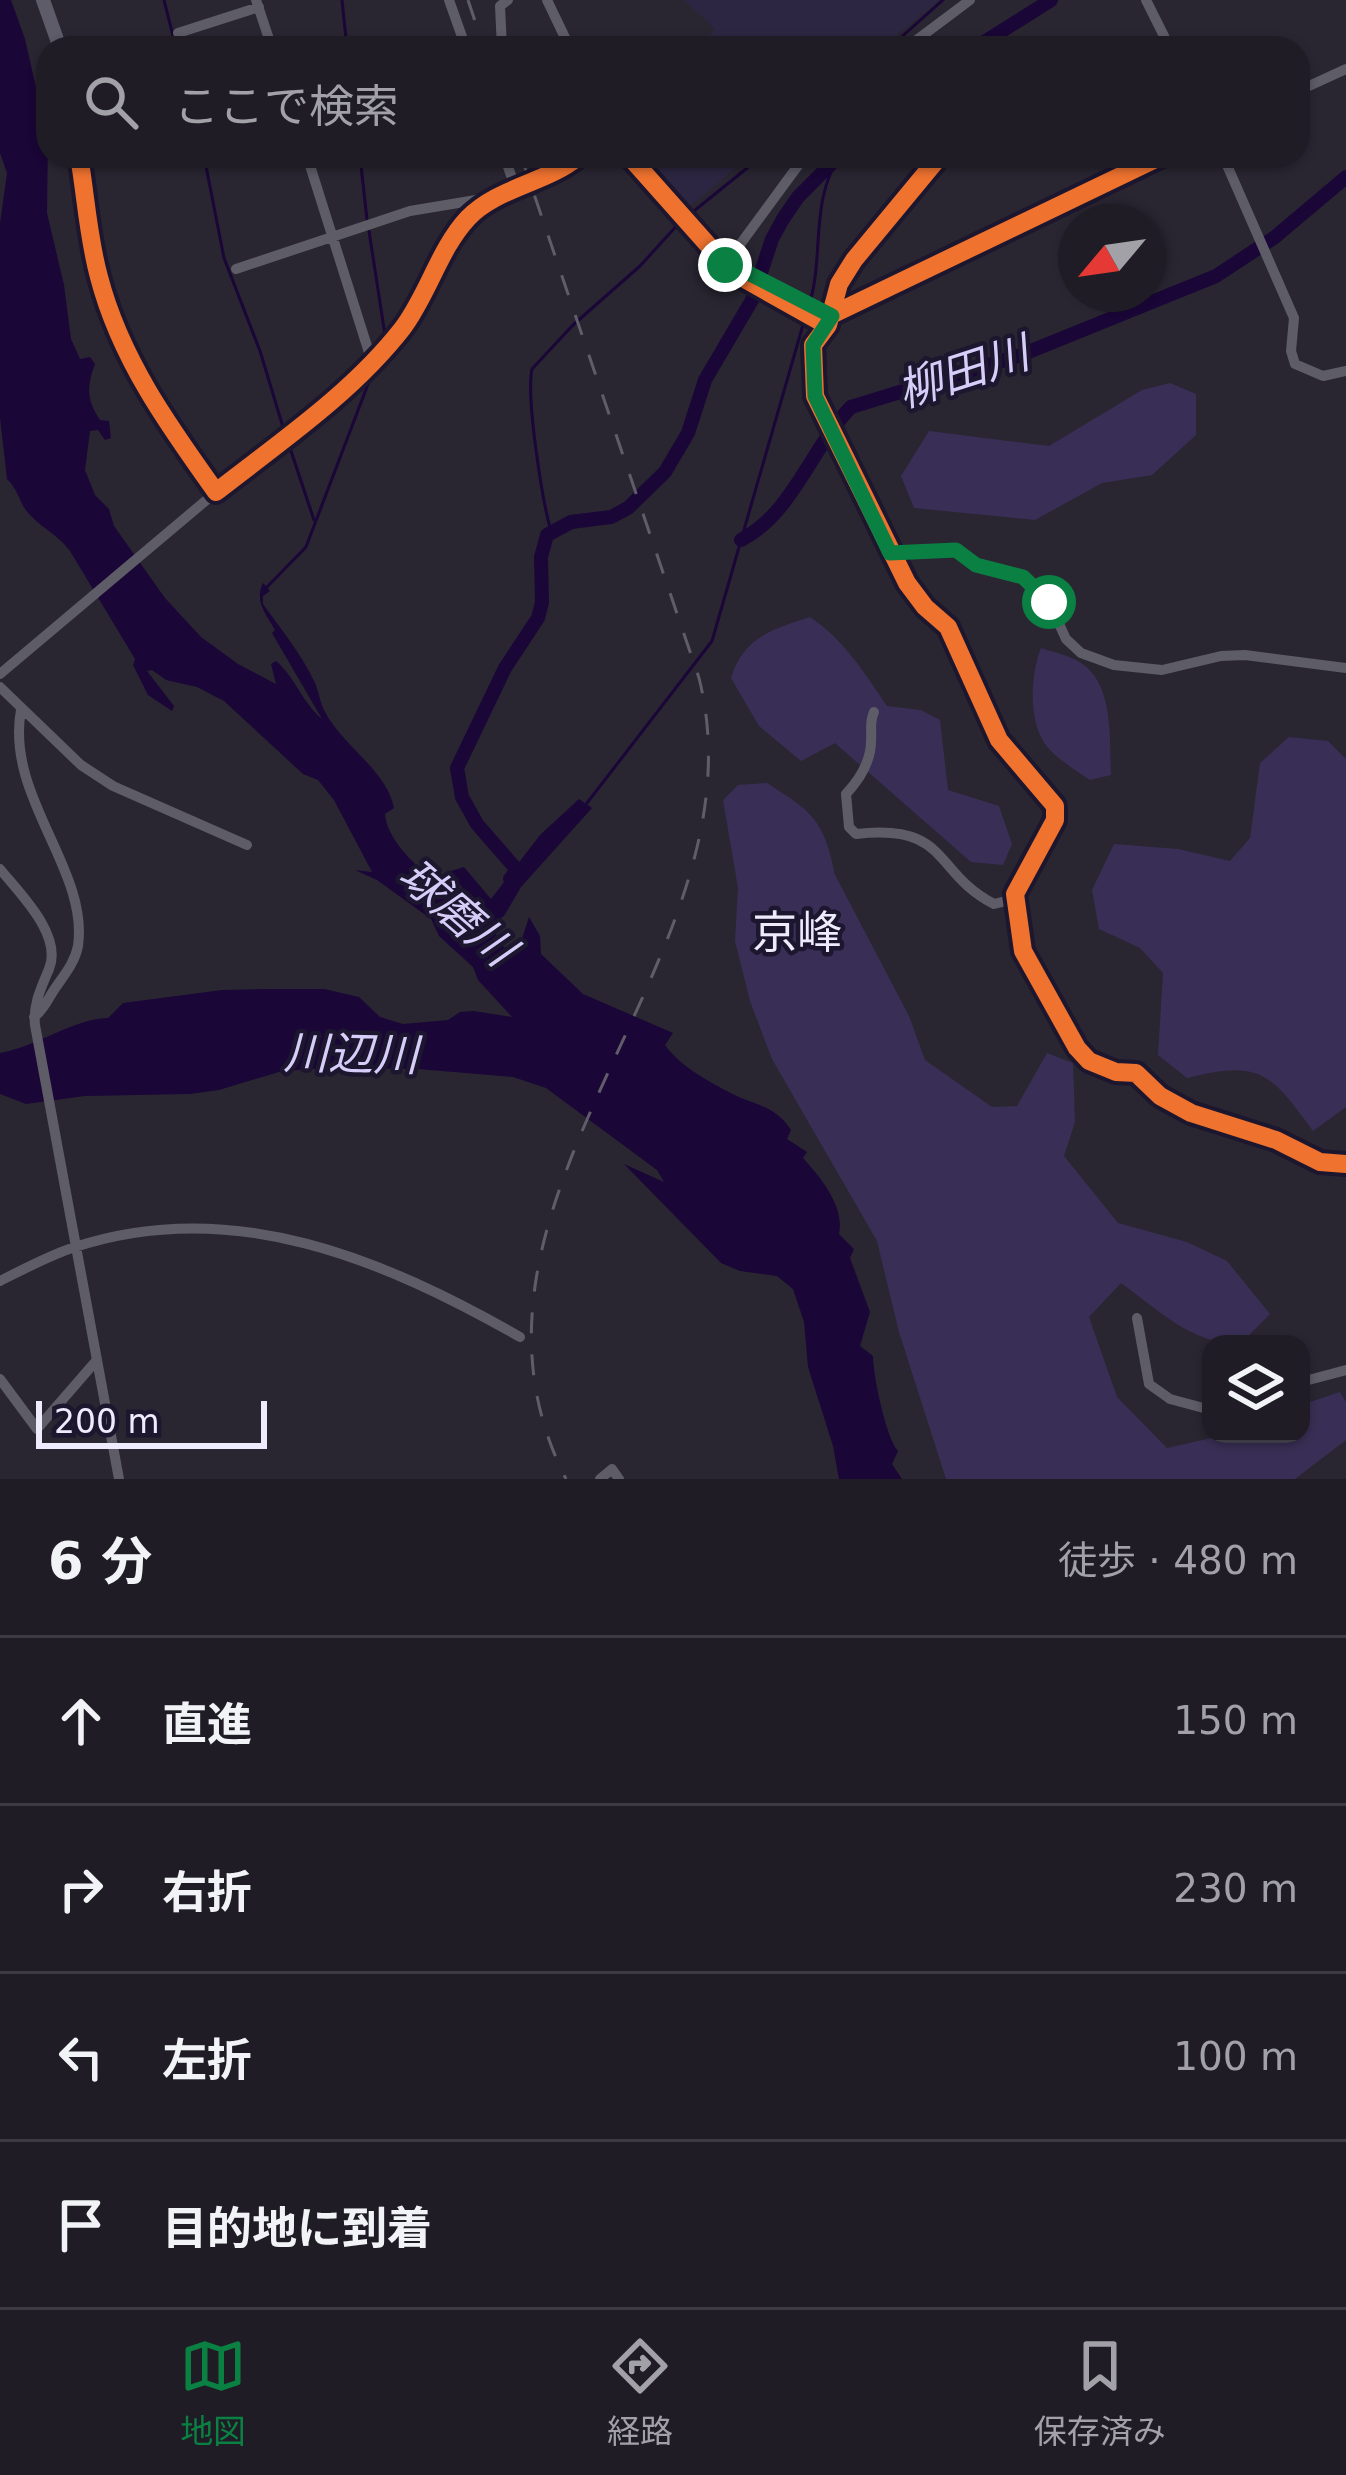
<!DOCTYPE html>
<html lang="ja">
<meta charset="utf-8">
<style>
:root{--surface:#1f1c26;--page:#2c2932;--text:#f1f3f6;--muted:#a1a1a7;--line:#3c3a43;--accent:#0b8043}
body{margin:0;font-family:"DejaVu Sans","Noto Sans JP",sans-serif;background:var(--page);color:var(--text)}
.controls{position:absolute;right:36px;bottom:36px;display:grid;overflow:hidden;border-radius:24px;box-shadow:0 3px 9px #0004}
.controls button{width:108px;height:108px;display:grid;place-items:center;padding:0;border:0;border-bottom:3px solid var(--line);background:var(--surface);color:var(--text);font:60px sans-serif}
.compass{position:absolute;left:1058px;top:204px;width:108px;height:108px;border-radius:50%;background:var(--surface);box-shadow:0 3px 9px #0004;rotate:241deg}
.scale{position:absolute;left:36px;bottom:30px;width:231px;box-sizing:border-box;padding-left:12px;border:6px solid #eeebfc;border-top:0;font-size:33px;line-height:42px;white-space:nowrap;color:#eeebfc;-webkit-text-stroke:9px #1c162e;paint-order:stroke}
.stop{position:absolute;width:36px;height:36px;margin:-27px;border:9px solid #0b8043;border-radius:50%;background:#fff}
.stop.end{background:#0b8043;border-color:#fff;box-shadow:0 3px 12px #0008}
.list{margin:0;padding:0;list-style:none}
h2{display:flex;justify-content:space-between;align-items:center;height:156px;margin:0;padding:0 48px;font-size:51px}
h2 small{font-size:39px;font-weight:400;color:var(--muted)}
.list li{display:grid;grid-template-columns:78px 1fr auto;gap:36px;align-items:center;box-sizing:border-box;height:168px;padding:0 48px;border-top:3px solid var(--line)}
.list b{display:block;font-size:45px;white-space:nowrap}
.list em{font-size:39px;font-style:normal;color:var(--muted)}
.icon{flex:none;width:66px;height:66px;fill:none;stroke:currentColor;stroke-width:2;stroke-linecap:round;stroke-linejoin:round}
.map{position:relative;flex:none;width:1346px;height:1479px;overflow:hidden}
.search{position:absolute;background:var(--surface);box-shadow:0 3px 9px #0004;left:36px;right:36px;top:36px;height:132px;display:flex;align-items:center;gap:30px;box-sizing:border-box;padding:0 42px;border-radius:36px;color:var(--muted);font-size:45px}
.sheet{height:828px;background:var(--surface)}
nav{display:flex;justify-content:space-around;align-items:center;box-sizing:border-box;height:168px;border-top:3px solid var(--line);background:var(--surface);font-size:33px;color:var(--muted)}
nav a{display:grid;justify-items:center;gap:6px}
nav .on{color:var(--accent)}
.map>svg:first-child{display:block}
.built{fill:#2d2642}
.green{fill:#392f56}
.water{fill:#1a0637}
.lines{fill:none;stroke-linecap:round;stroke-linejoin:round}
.stream{stroke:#1a0637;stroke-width:3}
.river{stroke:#1a0637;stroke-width:14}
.minor{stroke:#5e5c67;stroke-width:10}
.major{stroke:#5f5c6a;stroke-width:14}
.rail{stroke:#605d68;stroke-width:3;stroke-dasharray:21 21;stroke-linecap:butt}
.cycleway-casing{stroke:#1c162e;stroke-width:26}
.cycleway{stroke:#ef722f;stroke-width:18}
.route{stroke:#0b8043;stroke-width:15}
.labels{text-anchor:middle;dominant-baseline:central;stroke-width:9;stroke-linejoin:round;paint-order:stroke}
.water-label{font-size:45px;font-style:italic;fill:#d6cef9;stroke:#1c162e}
.neighbourhood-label{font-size:45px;fill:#eeebfc;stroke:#1c162e}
</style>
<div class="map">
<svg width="1346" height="1479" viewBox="0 0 1346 1479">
<rect width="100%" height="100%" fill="#292632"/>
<path class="built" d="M684,0H940L881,48H697L715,29Z
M638,156H750L684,211Z"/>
<path class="green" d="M1170,383L1196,394V435L1152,475L1102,483L1035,520L914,508L901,476L929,431L1049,446L1142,390Z
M810,617C844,640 864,672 887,706L921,710L940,720L948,790L999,806L1012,844L1003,865L971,862L835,743L801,761L759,726L731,678C743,638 772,629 810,617Z
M1041,648C1053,652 1067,655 1078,661C1115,682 1109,739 1111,775L1090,780C1077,771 1062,762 1051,751C1027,728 1030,676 1041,648Z
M1289,737L1328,741L1346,759V1107L1313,1131C1270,1072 1260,1060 1187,1078L1158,1055L1163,973L1140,948L1099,929L1092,890L1114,844L1178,849L1230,861L1250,838L1260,763Z
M767,783C812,812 824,819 835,875L909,1016L925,1060L992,1107L1017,1106L1047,1053L1073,1063L1075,1122L1064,1156L1118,1223L1187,1242L1227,1261L1270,1314L1240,1344C1191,1344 1159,1310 1121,1283L1089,1317L1117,1397L1167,1448L1230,1434H1301V1405L1340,1392L1346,1402V1440L1295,1479H946L899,1332L877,1241L772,1059L750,1001L735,941L738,888L723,800L738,785Z"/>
<path class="water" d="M0,0H11L25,39L48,139L47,213L64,285L71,339L80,359L90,357L95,364C87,386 86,399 100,420L109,421L111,438L105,440L98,430L90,431L85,470L95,495L109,509L114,526L165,598L201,637L238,664L276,684L271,664L276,661C295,677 302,702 322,719L272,633L275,630C266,614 254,601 263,583L270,591L263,596V604C281,629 302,655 315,683C319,692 320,702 324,710C341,745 387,770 394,808L385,814C387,846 437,889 467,895L451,871L464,867L491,899L540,835L579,799L592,808L521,887L504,916L492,924L500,944L510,951L519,948L529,917L540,936L541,954L583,994L673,1033L665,1045C679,1065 706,1080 727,1091C751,1105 775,1104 791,1130L787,1139L807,1152L803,1158C820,1177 845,1206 839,1234L854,1249L850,1258L870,1312L860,1346L873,1356C873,1375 886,1438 898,1451L892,1464L902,1479H839L833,1446L808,1367L804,1322L793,1289L777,1276L740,1271L721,1263L624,1164L664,1182L657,1170L546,1088L513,1077L418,1069L327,1068L282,1071L219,1090L190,1094L85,1096L26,1104L0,1094V1053C39,1046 72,1019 108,1018L123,1003L222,990L270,989H324L359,997L380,1017L403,1024L448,1020L460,1012L474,1011L512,1017L478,980L473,967L439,936L431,919L377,880L355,870L372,872L334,800L318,780L303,774L224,701L197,687L166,680L152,670L147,671L174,706L172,711L148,695L133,665L135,659L70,551C56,533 43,529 30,515C19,504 19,490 7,479L0,418V223L7,173L0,153Z"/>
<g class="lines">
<path class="stream" d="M164,0L176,48
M342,0L347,48
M889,48L943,0
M204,156L224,258L260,351L283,427
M360,156L367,220
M689,215L762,156
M369,231L385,335
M810,302C824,254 810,200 840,156
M290,448L314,520
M551,531C542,500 526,397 532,369L573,325L640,266L681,221
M266,588L306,547L373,371
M587,803L712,641L807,311"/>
<path class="river" d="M975,48L1051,0
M741,540C793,513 811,448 851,407L1021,355L1216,276L1275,237L1346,177
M510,879L517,870L477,824L462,797L457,768L505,668L538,618L542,602L541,557L547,535L571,522L611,517L628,508L665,472L688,433L705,380L752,300L772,239L783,219L798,197L839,156"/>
<path class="minor" d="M256,0L272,48
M449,0L466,48
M547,0L570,48
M1146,0L1170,48
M178,33L259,7
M502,48L500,6L508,0
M906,48L970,0
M1298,91L1346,69
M307,156L372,362
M504,156L516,189
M805,156L725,265L731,264L831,317
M1162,156L831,317L813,345L815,396L907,583L925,607L948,627L999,740L1055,806C1056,830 1035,853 1023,873C997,922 1050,1007 1077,1048L1089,1061L1116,1072L1136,1073L1160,1096L1191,1113L1276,1140L1320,1162L1346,1164
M1223,156L1294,318L1291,351L1295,364L1323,376L1346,371
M236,269L410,211L494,197
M890,553L956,551L976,565L1023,577L1049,602L1066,639L1081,653L1114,665L1162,670L1221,656L1245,655L1346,668
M0,674L216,492
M0,687L81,765L113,786L247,845
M21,710C5,797 89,869 78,946C75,962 65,974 56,987C48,998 45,1009 34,1017
M874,712C869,723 872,729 871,741C871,762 860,779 846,794L849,827L856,834C950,823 933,873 994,904L1006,901L1015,894
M0,869C20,894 63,935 49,969C41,988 33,1004 35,1025L119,1479
M0,1281C24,1269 50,1255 75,1247C233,1195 385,1260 520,1337
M1137,1318L1149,1384L1170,1399L1211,1410
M0,1379L37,1429L96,1361
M1301,1382L1346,1370
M600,1479L612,1469L619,1479"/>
<path class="major" d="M43,0L60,48
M79,156C86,197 88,237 99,277C120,358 168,425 216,492C280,442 352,393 402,329C428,295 439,249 468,218C498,187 547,183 579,156
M629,156L732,272
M819,321L831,317"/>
<path class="rail" d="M468,0L484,48
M521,156L699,678C769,956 424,1200 566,1479"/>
<g class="cycleway-casing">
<path id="cycleway" d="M79,156C86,197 88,237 99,277C120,358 168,425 216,492C280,442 352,393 402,329C428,295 439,249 468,218C498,187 547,183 579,156
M629,156L732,272L819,321L1162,156
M940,156L854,260L839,284L828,325L813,345L815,396L907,583L925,607L948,627L999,740L1055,806V820L1015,894L1023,951L1077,1048L1089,1061L1116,1072L1136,1073L1160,1096L1191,1113L1276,1140L1320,1162L1346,1164"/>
</g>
<use href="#cycleway" class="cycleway"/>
</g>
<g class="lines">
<path class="route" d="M725,265L731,264L832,316L813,345L815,396L890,553L956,550L976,565L1023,577L1049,602"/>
</g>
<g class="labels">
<g class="water-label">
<text transform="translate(963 372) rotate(-18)">柳田川</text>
<text transform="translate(457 912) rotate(41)">球磨川</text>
<text transform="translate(351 1054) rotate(1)">川辺川</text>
</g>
<g class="neighbourhood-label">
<text x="797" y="932">京峰</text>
</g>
</g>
</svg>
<div class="controls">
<button><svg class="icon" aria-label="layers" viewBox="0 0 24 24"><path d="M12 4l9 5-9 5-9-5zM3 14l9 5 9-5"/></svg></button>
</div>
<svg class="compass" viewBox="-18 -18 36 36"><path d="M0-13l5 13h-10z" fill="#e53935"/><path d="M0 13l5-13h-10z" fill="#a1a1a7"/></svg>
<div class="scale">200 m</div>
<div class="stop" style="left:1049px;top:602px"></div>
<div class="stop end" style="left:725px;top:265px"></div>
<div class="search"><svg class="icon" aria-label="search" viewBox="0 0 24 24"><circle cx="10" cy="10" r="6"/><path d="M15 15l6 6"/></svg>ここで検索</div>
</div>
<section class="sheet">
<h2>6 分<small>徒歩 · 480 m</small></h2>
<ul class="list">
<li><svg class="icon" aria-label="ahead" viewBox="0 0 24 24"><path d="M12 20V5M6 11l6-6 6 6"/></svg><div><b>直進</b></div><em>150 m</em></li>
<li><svg class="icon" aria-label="right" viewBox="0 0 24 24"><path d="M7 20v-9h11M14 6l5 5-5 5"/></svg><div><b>右折</b></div><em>230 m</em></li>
<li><svg class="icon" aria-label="left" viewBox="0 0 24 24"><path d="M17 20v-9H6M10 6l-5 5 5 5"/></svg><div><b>左折</b></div><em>100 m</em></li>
<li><svg class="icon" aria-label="arrive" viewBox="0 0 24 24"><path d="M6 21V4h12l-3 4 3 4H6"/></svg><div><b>目的地に到着</b></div></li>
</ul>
</section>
<nav>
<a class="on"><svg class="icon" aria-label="map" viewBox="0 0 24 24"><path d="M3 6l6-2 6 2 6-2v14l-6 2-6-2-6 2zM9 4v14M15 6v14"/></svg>地図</a>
<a><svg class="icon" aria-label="directions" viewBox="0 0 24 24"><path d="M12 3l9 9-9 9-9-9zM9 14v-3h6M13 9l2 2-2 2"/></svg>経路</a>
<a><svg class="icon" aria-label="saved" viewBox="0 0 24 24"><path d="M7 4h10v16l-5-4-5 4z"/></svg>保存済み</a>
</nav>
